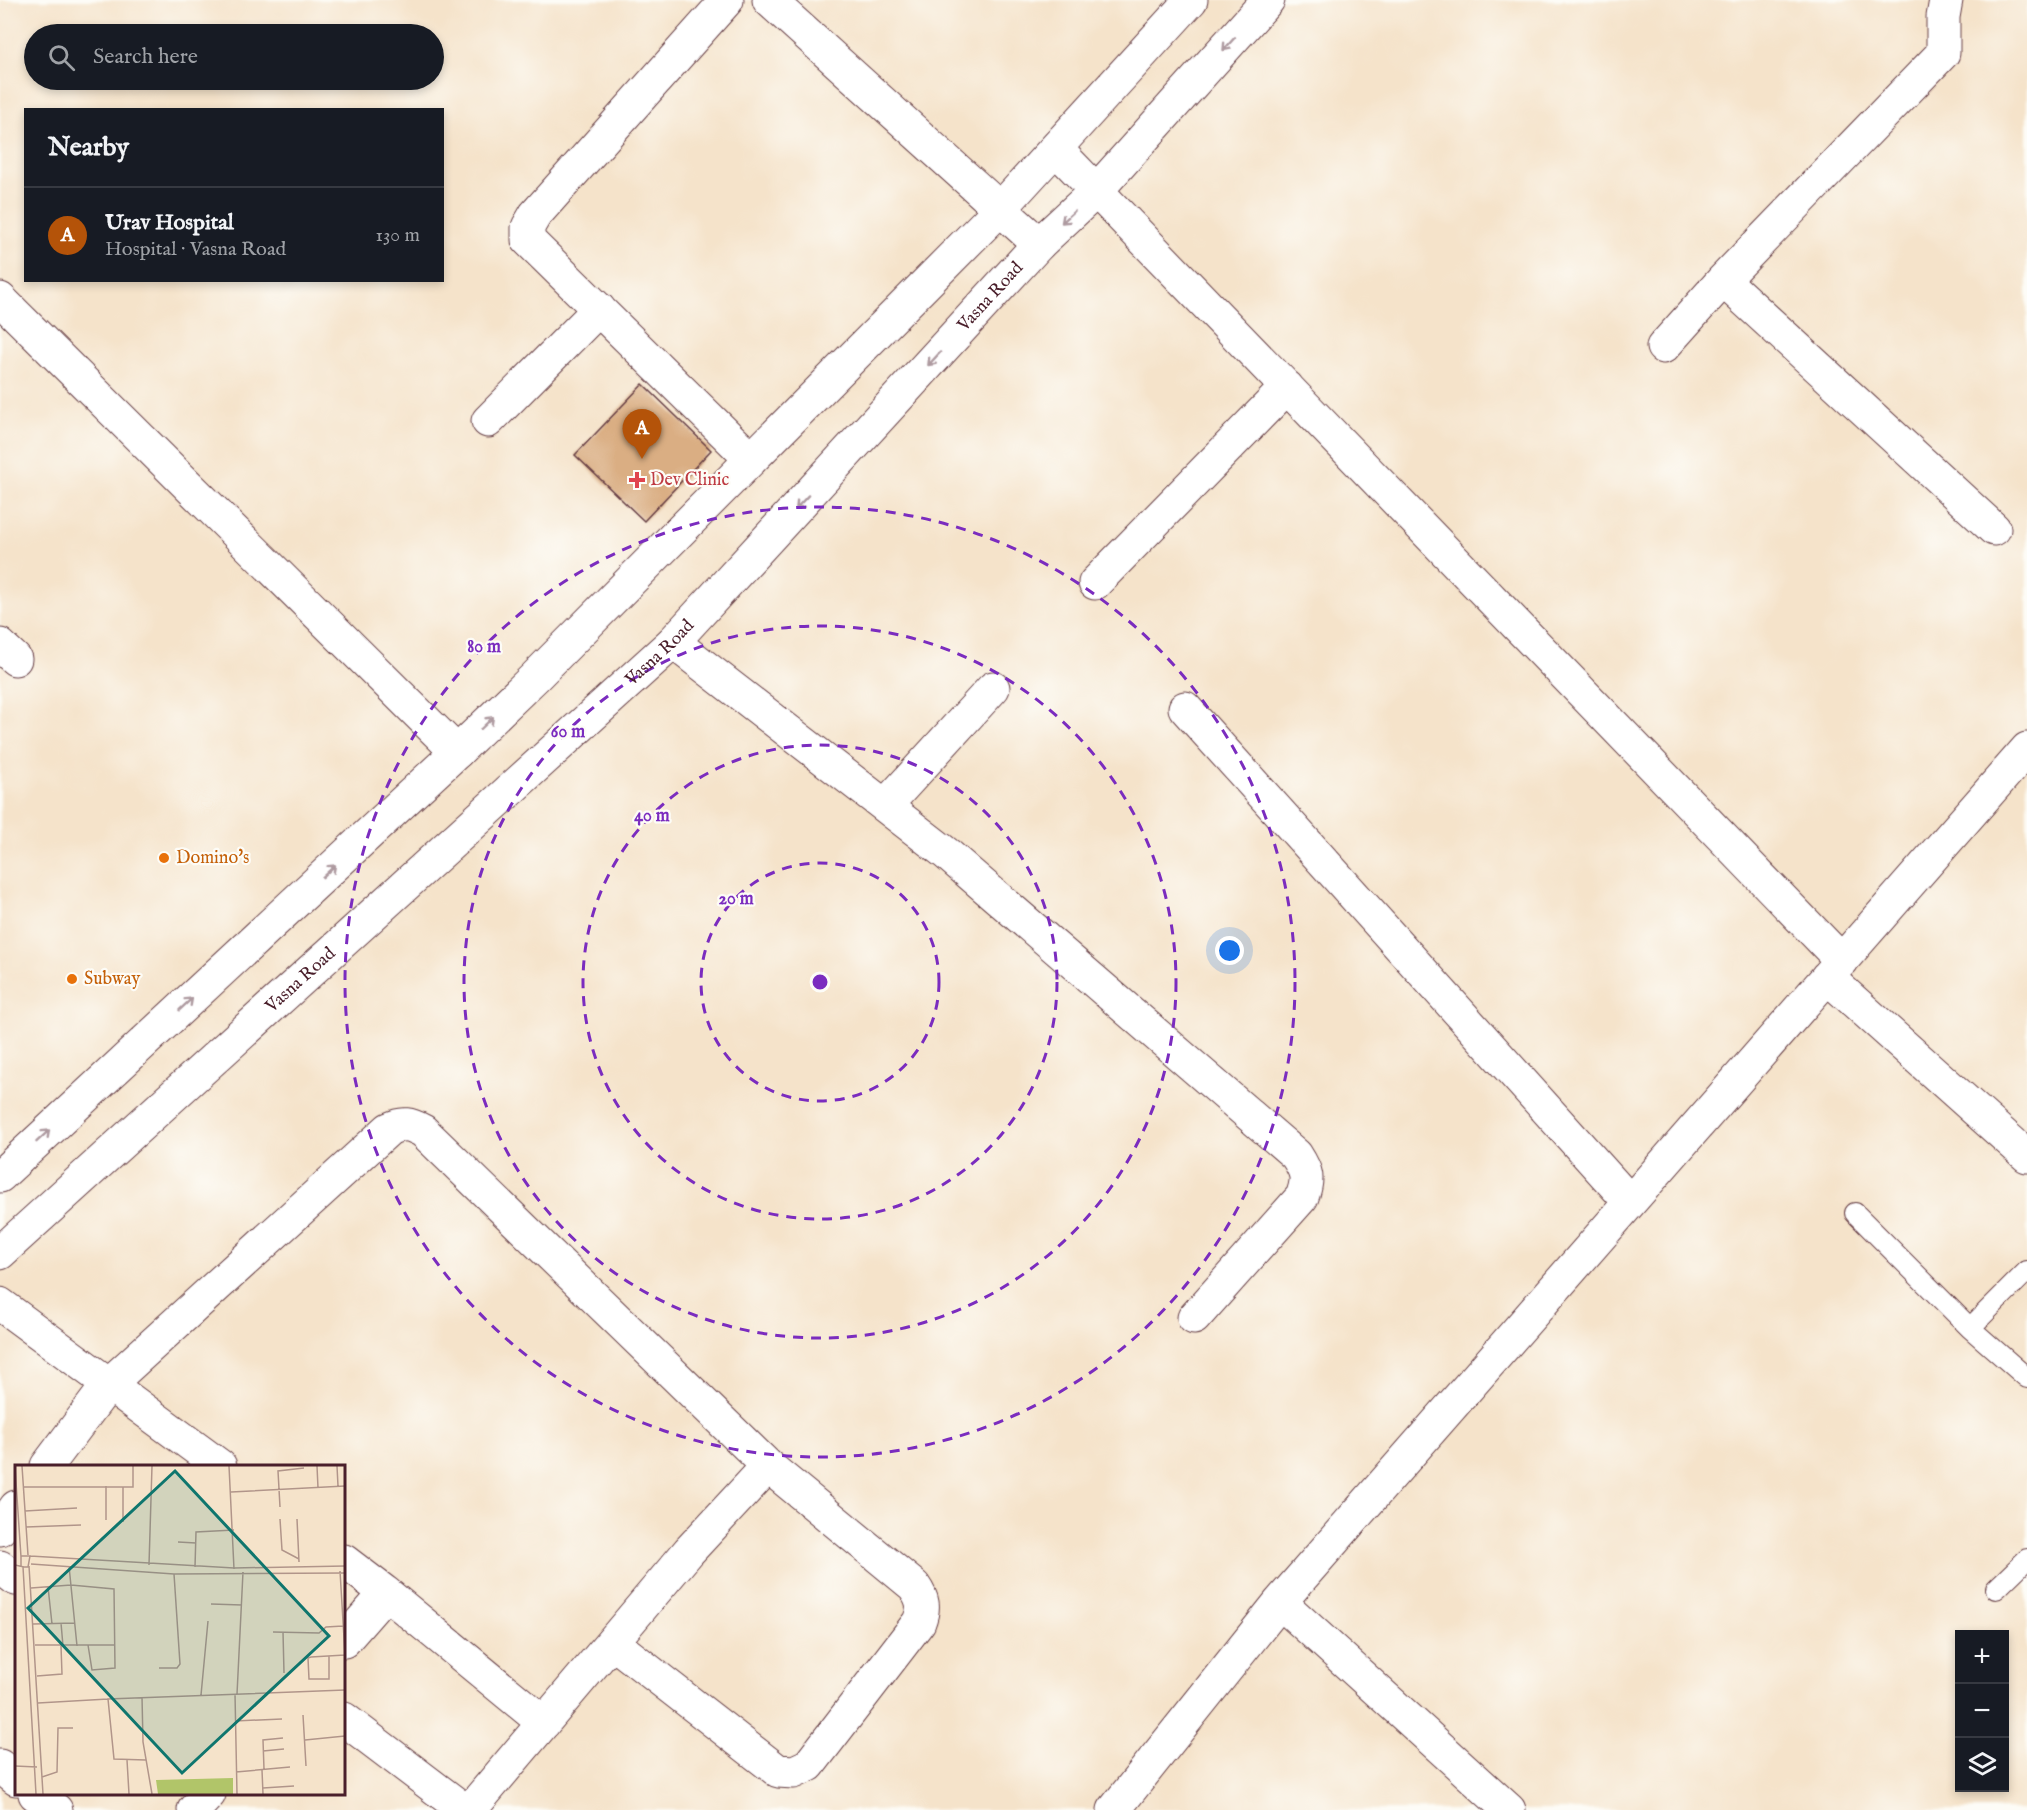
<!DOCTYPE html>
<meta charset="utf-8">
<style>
:root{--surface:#171b24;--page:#20242c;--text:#f1f3f6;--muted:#9ea1a6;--line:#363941;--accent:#b45309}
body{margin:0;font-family:"IM FELL English",serif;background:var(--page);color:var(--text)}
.controls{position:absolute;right:18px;bottom:18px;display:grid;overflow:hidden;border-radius:0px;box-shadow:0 3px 9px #0003}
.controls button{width:54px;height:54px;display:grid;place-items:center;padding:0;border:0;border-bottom:2px solid var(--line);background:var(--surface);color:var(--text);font:30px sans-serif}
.you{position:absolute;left:1230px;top:951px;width:21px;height:21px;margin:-15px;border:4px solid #fff;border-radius:50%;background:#1a73e8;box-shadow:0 0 0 9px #1a73e833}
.badge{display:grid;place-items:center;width:39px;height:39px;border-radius:50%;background:var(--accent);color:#fff;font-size:20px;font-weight:700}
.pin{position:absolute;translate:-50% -50px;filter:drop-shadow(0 2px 3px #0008)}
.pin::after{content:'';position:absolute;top:32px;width:21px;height:18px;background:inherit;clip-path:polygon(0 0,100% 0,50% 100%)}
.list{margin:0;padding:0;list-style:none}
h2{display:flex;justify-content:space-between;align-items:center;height:78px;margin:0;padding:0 24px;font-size:26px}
h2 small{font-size:20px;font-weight:400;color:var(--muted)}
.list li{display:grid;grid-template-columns:39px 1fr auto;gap:18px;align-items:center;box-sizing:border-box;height:96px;padding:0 24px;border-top:2px solid var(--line)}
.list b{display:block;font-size:22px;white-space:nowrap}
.list p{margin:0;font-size:20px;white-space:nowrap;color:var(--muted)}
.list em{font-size:20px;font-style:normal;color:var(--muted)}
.icon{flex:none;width:33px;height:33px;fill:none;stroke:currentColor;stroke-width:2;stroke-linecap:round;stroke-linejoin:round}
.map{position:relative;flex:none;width:2027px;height:1810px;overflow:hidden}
.search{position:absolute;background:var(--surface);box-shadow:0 3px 9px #0003;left:24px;top:24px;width:420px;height:66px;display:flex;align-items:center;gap:15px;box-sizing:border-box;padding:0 21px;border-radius:33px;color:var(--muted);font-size:22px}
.panel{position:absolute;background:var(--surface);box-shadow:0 3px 9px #0003;left:24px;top:108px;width:420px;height:174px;border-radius:0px}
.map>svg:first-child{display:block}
.building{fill:#daae83}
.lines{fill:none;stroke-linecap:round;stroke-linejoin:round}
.lane-casing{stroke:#643c43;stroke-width:22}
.street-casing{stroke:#643c43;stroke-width:35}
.secondary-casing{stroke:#643c43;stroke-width:35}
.lane{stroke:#fff;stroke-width:20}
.street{stroke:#fff;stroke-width:33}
.secondary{stroke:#fff;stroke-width:33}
.oneway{stroke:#ae9aa0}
.ring{fill:none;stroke:#7b2cbf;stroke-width:3;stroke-dasharray:10 8}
.health-dot{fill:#e0444e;stroke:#fdfcf7;stroke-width:2}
.food-dot{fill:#e8710a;stroke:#fdfcf7;stroke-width:2}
.labels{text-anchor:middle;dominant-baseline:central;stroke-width:4.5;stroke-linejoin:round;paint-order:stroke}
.street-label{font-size:18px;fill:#4a1f2b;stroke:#fdfcf7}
.health-label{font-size:18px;fill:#be3a42;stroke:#fdfcf7;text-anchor:start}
.food-label{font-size:18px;fill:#c56008;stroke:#fdfcf7;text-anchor:start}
.inset-road{fill:none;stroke:#b1958a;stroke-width:1.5}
.view{fill:#0f766e;fill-opacity:0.15;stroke:#0f766e;stroke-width:3}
.inset-edge{fill:none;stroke:#4a1f2b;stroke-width:3}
.centre{fill:#7b2cbf;stroke:#fdfcf7;stroke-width:3}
.ring-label{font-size:18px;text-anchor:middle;font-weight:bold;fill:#7b2cbf;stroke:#fdfcf7;stroke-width:4.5;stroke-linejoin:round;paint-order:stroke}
</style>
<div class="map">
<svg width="2027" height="1810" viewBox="0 0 2027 1810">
<rect width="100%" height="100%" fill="#fdfcf7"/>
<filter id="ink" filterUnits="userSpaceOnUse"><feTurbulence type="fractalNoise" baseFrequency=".0167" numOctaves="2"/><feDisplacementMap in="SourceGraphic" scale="12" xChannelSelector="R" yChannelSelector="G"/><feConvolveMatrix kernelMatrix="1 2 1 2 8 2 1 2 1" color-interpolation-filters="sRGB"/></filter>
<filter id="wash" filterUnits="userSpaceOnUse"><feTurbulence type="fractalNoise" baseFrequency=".008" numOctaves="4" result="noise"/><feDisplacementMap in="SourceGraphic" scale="24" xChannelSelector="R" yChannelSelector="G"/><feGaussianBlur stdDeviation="1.35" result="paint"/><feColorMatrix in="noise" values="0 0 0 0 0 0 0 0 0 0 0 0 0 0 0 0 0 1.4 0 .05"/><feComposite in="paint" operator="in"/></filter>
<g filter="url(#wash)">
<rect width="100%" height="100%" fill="#f5e3ca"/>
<g id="blocks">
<path class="building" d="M643,384L711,450L644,521L575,455Z"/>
</g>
</g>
<g filter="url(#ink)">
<use href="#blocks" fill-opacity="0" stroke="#643c43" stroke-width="1.5"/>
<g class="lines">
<g class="lane-casing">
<path id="lane" d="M1855,1213L1970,1328L2027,1378
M1970,1328L2027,1271
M1996,1589L2027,1559"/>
</g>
<g class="street-casing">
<path id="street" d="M727,0L535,215L528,227V240L751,459
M769,0L1039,244
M1056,149L1842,961
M1723,280L1994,529
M0,299L457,752
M1663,347L1723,280L1943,53V17L1946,0
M488,421L599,309
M1095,583L1287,387
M673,642L947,854L1296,1155C1307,1172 1309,1178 1302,1197L1194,1318
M0,645L15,659
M1185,708L1630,1202
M885,806L993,688
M1827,977L2027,1156
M0,1304L220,1466
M47,1466L108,1385L389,1129C403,1122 410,1124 423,1131L768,1466L914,1586C923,1599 925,1607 919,1622L809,1765L794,1772L778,1771L612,1642
M0,1529L16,1507
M344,1561L386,1593L544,1723
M0,1567L16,1579
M1280,1602L1509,1810
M344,1641L386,1593
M344,1719L464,1810
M194,1810L209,1794
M470,1810L689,1551L768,1466
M1114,1810L1280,1602L2027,749"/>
</g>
<g class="secondary-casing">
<g id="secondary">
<path d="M0,1176L457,752L535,677L1000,209L1191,0"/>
<path id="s1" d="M0,1253L673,642L1039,244L1097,190L1268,0"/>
<path d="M0,1766L16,1779"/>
<path d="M35,1794L56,1810"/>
</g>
</g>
<use href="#lane" class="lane"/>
<use href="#street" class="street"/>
<use href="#secondary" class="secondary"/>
</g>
<defs><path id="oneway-shaft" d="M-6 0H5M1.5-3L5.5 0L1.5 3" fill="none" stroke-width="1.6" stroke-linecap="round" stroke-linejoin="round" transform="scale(1.5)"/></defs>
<g class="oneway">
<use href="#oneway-shaft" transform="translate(1229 44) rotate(132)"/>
<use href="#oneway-shaft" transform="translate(1068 217) rotate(137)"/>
<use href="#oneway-shaft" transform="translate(934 359) rotate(133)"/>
<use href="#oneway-shaft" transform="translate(802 502) rotate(133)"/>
<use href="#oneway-shaft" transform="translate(487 723) rotate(-44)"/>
<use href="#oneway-shaft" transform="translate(329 871) rotate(-43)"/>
<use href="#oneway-shaft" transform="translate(186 1004) rotate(-43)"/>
<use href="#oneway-shaft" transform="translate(43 1136) rotate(-43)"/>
</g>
</g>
<g class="ring">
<circle cx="820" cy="982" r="119"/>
<circle cx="820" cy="982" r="237"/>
<circle cx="820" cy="982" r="356"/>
<circle cx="820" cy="982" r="475"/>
</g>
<path class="health-dot" d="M634 471h6v6h6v6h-6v6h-6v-6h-6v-6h6z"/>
<g class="food-dot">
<circle cx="164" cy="858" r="6"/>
<circle cx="72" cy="979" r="6"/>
</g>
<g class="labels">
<g class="street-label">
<text stroke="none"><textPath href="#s1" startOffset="1378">Vasna Road</textPath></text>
<text stroke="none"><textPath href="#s1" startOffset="892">Vasna Road</textPath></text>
<text stroke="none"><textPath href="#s1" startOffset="406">Vasna Road</textPath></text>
</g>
<g class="health-label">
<text x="650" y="480">Dev Clinic</text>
</g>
<g class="food-label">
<text x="176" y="858">Domino's</text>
<text x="84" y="979">Subway</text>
</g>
</g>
<g transform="translate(15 1465)">
<rect width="330" height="330" fill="#f5e3ca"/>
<path d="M218,313V329H143L141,315Z" fill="#b1c569"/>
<path class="inset-road" d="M7,1L13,90M214,1L219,104M302,1L303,23M322,1L323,21M0,2L6,92M91,21V55M9,22H118V1M108,22V57M216,27L330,21M265,42L263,6L289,3M10,46L62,43M265,54L267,85L284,94M282,54L284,97M11,62L66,60M163,77L181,78M15,91L219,103L330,101M16,99L159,109L330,108M0,100L9,102H13L15,91H6V101M134,100L137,1M14,101L28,329M54,101L62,181M8,102L21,329M180,102L181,67L219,65M325,106L330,190M33,122L37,159M16,123L56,120L99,124L100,203L77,205L73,180M196,139L227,140M46,158L48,181M18,159L60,158M258,167L304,168L311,162L328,161M268,167L269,208M20,180H99M314,191V214H294L293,193L296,192L330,190M144,203H162L165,199L159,109M22,211L47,209L46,181M220,229L222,329M222,229L228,107M186,230L193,156M127,232L128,277L137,329M23,238L93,234M288,250L291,301M220,256L267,254M290,275L330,271M248,286L269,284M112,295L114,329M131,295L99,294L93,234L330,225M0,301L22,302M249,304L248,275L268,273M247,305L248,329M221,307L275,302M27,312L42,307L43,263H58M248,323L279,321"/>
<path class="view" d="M160,6L314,171L167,308L13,143Z"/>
<rect width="330" height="330" class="inset-edge"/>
</g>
<circle cx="820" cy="982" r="9" class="centre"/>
<g class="ring-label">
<text x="484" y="652">80 m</text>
<text x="568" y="737">60 m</text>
<text x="652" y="821">40 m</text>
<text x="736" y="904">20 m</text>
</g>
</svg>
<div class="controls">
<button>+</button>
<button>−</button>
<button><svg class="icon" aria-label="layers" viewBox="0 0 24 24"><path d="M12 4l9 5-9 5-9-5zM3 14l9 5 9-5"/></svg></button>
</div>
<div class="you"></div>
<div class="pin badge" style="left:642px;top:459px">A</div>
<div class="search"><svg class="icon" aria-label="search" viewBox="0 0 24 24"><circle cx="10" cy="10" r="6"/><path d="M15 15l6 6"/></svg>Search here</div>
<section class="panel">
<h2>Nearby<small></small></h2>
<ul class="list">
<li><span class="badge">A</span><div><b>Urav Hospital</b><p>Hospital · Vasna Road</p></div><em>130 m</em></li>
</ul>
</section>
</div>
